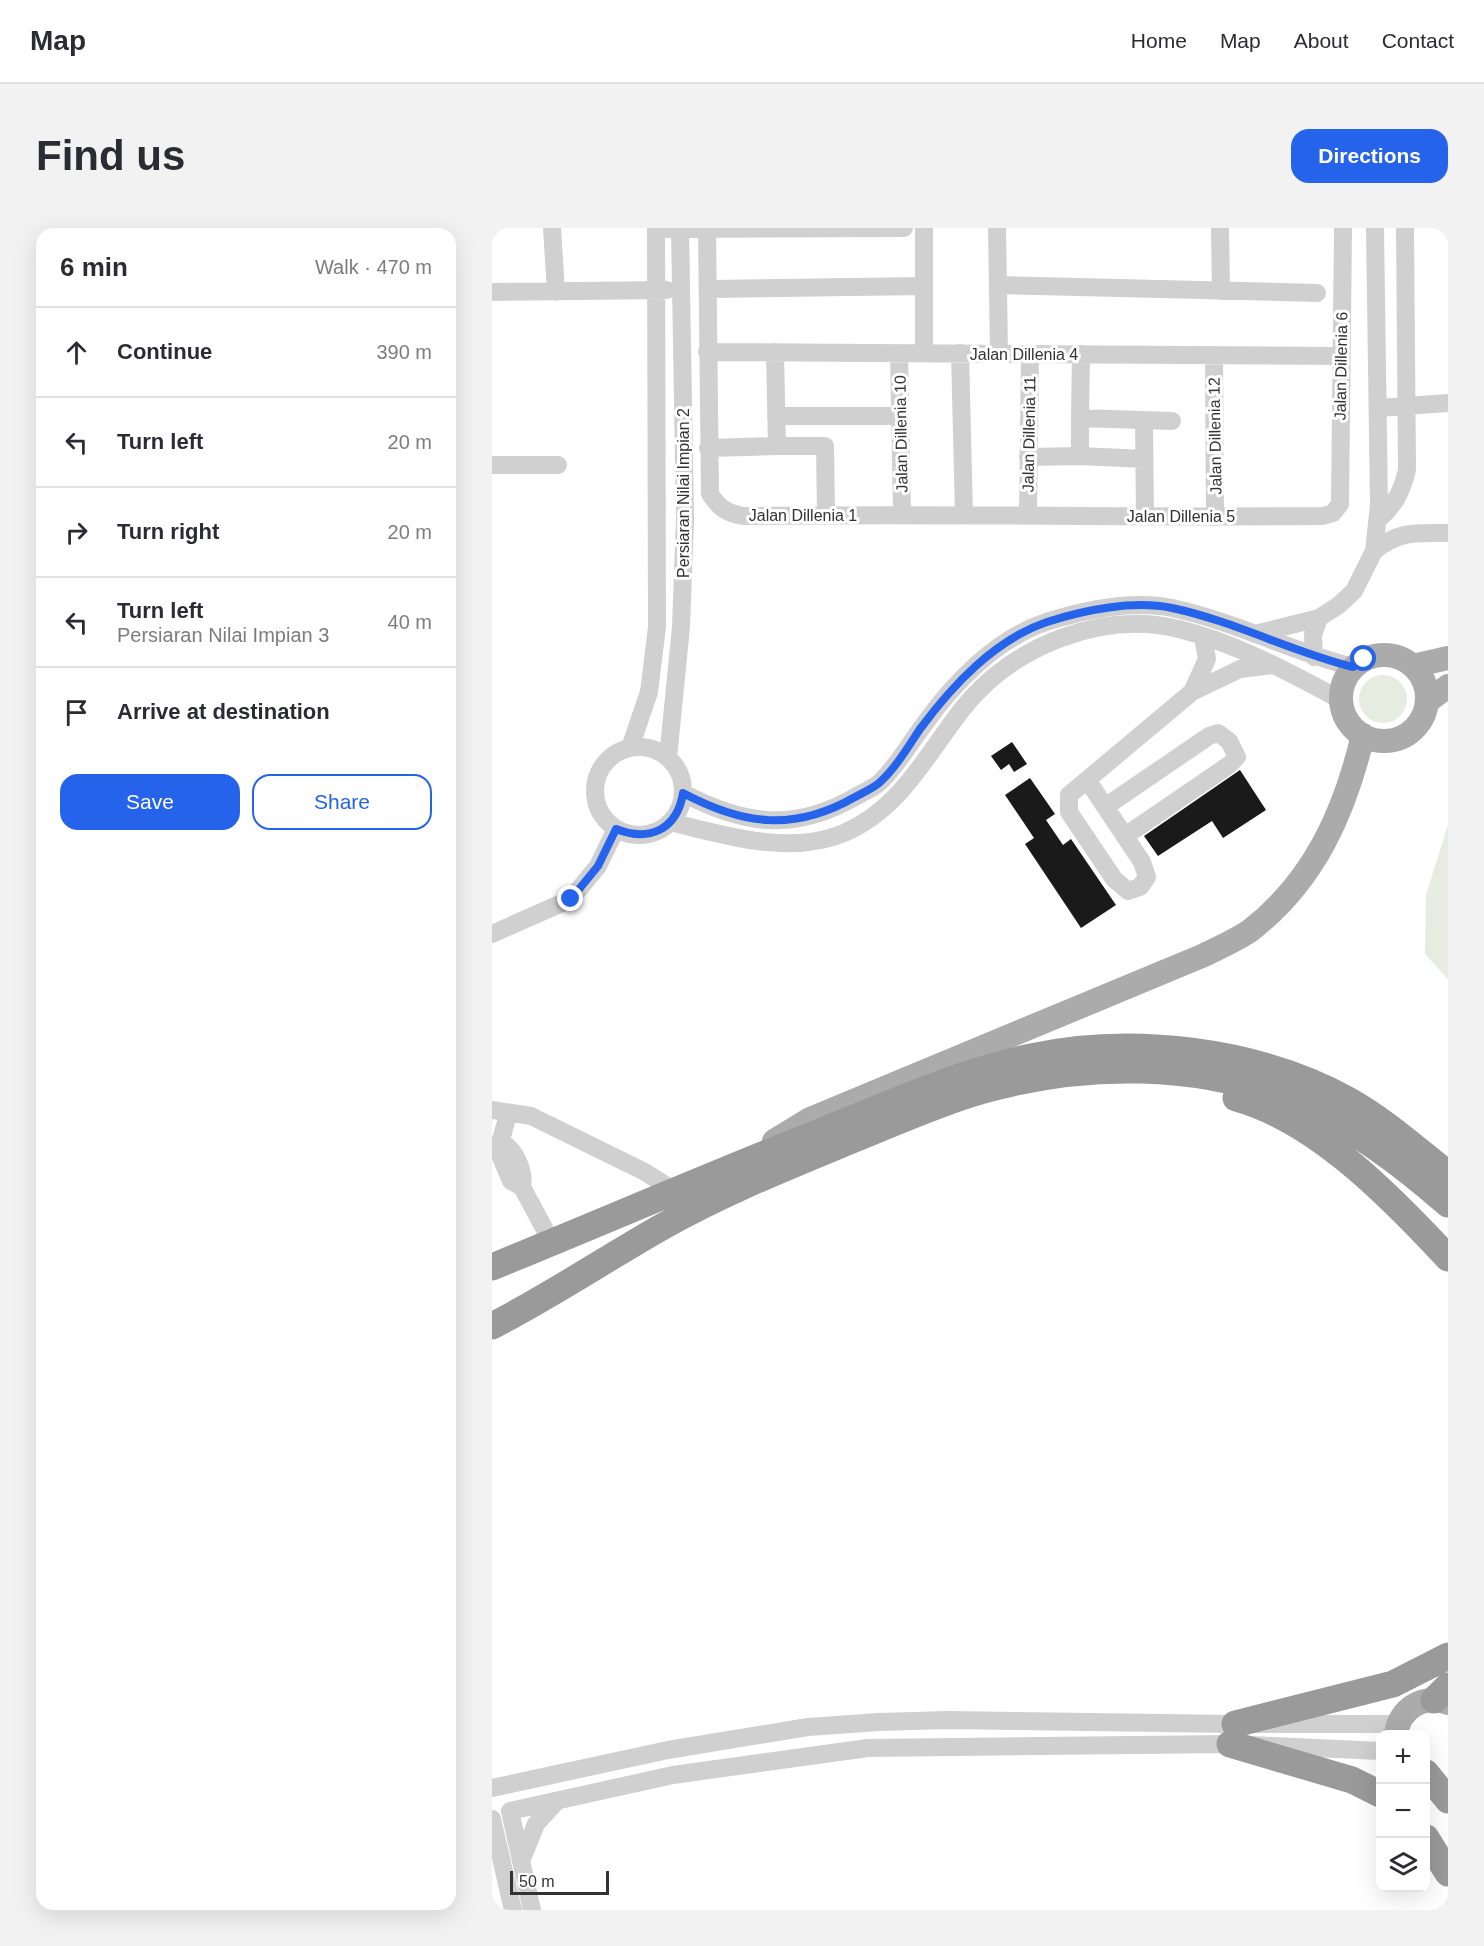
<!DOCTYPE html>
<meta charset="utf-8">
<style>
:root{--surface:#fff;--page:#f2f2f3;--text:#2b2b33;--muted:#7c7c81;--line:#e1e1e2;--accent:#2563eb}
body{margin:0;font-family:Helvetica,sans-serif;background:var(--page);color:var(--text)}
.controls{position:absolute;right:18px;bottom:18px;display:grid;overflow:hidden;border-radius:12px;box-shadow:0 6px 24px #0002}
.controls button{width:54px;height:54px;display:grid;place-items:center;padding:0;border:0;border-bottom:2px solid var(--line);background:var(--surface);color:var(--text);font:30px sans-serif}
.scale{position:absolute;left:18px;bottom:15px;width:99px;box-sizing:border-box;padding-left:6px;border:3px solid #333;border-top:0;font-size:16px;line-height:21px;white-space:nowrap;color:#333;-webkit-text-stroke:4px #fff;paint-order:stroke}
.stop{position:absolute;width:18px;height:18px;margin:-14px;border:4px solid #2563eb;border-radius:50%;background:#fff}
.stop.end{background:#2563eb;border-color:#fff;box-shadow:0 2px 6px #0008}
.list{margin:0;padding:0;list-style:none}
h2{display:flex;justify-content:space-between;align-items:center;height:78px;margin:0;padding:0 24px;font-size:26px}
h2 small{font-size:20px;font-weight:400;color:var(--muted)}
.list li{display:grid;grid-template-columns:39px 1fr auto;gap:18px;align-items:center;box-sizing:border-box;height:90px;padding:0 24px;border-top:2px solid var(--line)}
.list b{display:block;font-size:22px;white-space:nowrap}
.list p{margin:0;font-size:20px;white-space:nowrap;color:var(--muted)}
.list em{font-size:20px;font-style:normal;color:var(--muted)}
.actions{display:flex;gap:12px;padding:18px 24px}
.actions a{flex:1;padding:14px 0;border:2px solid var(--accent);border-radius:18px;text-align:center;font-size:21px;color:var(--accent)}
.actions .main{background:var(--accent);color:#fff}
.icon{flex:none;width:33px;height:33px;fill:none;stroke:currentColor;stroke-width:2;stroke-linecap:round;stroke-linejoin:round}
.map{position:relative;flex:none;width:956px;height:1682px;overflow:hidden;border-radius:18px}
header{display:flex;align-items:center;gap:36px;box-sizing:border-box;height:84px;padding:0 30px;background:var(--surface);border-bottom:2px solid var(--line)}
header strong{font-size:28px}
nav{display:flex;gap:33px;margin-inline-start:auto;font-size:21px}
.intro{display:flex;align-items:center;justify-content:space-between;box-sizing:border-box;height:144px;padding:0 36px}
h1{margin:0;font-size:42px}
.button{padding:15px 27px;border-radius:18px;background:var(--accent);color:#fff;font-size:21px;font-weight:700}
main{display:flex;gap:36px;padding:0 36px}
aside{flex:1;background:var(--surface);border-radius:18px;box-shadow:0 6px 24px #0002}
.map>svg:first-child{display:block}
.green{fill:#e6ecdf}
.building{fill:#1a1a1a}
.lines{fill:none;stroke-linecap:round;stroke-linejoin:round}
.minor{stroke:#d0d0d0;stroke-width:18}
.major{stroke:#ababab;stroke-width:24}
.highway{stroke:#9a9a9a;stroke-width:27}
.route{stroke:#2563eb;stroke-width:8}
.labels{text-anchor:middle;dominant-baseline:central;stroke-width:6;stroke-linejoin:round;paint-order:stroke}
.street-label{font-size:16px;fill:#333;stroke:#fff}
</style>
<header>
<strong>Map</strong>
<nav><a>Home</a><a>Map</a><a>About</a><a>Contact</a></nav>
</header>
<div class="intro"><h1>Find us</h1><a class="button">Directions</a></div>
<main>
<aside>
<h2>6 min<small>Walk · 470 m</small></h2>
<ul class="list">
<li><svg class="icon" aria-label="ahead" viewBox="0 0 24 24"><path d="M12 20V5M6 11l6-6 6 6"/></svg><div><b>Continue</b></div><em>390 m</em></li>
<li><svg class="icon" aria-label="left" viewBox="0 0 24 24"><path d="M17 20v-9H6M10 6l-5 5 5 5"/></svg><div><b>Turn left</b></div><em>20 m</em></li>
<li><svg class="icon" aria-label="right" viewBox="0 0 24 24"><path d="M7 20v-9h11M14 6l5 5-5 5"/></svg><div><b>Turn right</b></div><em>20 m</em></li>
<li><svg class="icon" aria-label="left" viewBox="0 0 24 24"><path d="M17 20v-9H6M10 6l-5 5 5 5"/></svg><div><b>Turn left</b><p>Persiaran Nilai Impian 3</p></div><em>40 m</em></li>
<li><svg class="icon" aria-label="arrive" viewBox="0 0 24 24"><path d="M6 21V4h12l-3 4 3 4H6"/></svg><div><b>Arrive at destination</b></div></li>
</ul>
<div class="actions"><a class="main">Save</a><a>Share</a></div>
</aside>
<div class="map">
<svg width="956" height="1682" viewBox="0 0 956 1682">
<rect width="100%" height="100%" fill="#fff"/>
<path class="green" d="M867 471a24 24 0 1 1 48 0a24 24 0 1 1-48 0Z
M956,597V751L933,726L934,667Z"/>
<path class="building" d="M520,514L535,536L522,544L517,536L509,542L499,528Z
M748,542L774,582L731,610L720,593L666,628L652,608Z
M538,550L563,586L554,592L571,617L579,611L624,677L589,700L533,616L542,610L513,567Z"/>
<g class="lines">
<path class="minor" d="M60,0L64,64
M215,0L218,266C227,280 235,285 251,288C444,285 637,290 831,288L841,285L848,276L851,0
M505,0L507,126
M728,0L729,63
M176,1L412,0
M507,57L825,65
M216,61L432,58
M0,64L175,62
M215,124L849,128
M407,125L410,286
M432,125V0
M468,125L472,286
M589,126L588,190L680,193
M722,127L723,289
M887,180L956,175
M284,188H408
M652,192L653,288
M285,218H333L334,286
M216,220L285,218L283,124
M588,228L652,231
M536,229L588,228V190
M0,237H66
M536,287L538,126
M887,291C903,277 910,263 915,242L913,0
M882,323C908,302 925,305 956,305
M763,406L827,390L847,377L862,363L882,323L887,277L883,0
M822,429L821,407L827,390
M700,464L715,431L711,409
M103 563a44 44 0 1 1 88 0a44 44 0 1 1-88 0Z
M138,520L157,464L165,399L164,0
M176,530L189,399L193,291L188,0
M596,553L650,634L655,649L648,659L636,663L622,651L577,584V567L700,464L748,441L781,437
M191,565C252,597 302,604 363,569C370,565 380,561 387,555C404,540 417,516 431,498C461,455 504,411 554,394C592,382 641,372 680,380C742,393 800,424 861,439
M613,579L717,508L726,505L737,513L745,529L737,537L633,608
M178,594C232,607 298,628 352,605C410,580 435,525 472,479C521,418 610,382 687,401C744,415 798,445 849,472
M0,706L79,671L106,638L124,601
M0,882L39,888L153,944L183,963
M14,894L6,922L19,953L30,959L60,1015
M9,913C23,922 33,942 30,959
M0,1560L176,1522L316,1499L387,1494L455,1492L743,1496H906
M0,1591L21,1682
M29,1633L44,1596L65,1573
M40,1682L18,1583L181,1547L376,1520L738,1516L888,1523"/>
<path class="major" d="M849 470a43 43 0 1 1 86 0a43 43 0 1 1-86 0Z
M921,438L956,430
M935,474L956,458
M282,913L318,891L710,728C726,720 745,712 759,702C823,652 853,583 871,507
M904,1506C908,1480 931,1466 956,1475"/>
<path class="highway" d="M744,870C825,892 901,971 956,1030
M0,1039C110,994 219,947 330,903C398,876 467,844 539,829C641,807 765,822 856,872C892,892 924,921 956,946
M0,1098C58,1068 112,1032 168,1000C228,966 292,940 355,914C398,897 443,876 488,863C590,834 709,832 808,876C863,900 911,937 956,976
M942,1472L956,1458
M743,1496L901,1456L956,1428
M738,1516L860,1552L888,1566
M934,1545L956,1572
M934,1610L956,1645"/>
</g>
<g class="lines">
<path class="route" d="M79,671L106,638L124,601C157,614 185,602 191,565C251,597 302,604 363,569C370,565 380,561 387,555C403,541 416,519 428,501C460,458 502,412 555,394C592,382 641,372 680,380C742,393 800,424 861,439L872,431"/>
</g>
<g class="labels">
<g class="street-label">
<text x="532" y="126">Jalan Dillenia 4</text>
<text transform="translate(849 138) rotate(-89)">Jalan Dillenia 6</text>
<text transform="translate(409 206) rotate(-91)">Jalan Dillenia 10</text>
<text transform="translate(537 206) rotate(-89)">Jalan Dillenia 11</text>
<text transform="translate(723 208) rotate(-91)">Jalan Dillenia 12</text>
<text transform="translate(191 265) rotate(-90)">Persiaran Nilai Impian 2</text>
<text x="311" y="287">Jalan Dillenia 1</text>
<text x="689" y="288">Jalan Dillenia 5</text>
</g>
</g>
</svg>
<div class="controls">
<button>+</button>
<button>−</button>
<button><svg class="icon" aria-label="layers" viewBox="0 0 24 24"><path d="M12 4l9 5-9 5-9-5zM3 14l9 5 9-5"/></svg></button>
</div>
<div class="scale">50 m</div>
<div class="stop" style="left:872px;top:431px"></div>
<div class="stop end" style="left:79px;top:671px"></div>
</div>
</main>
